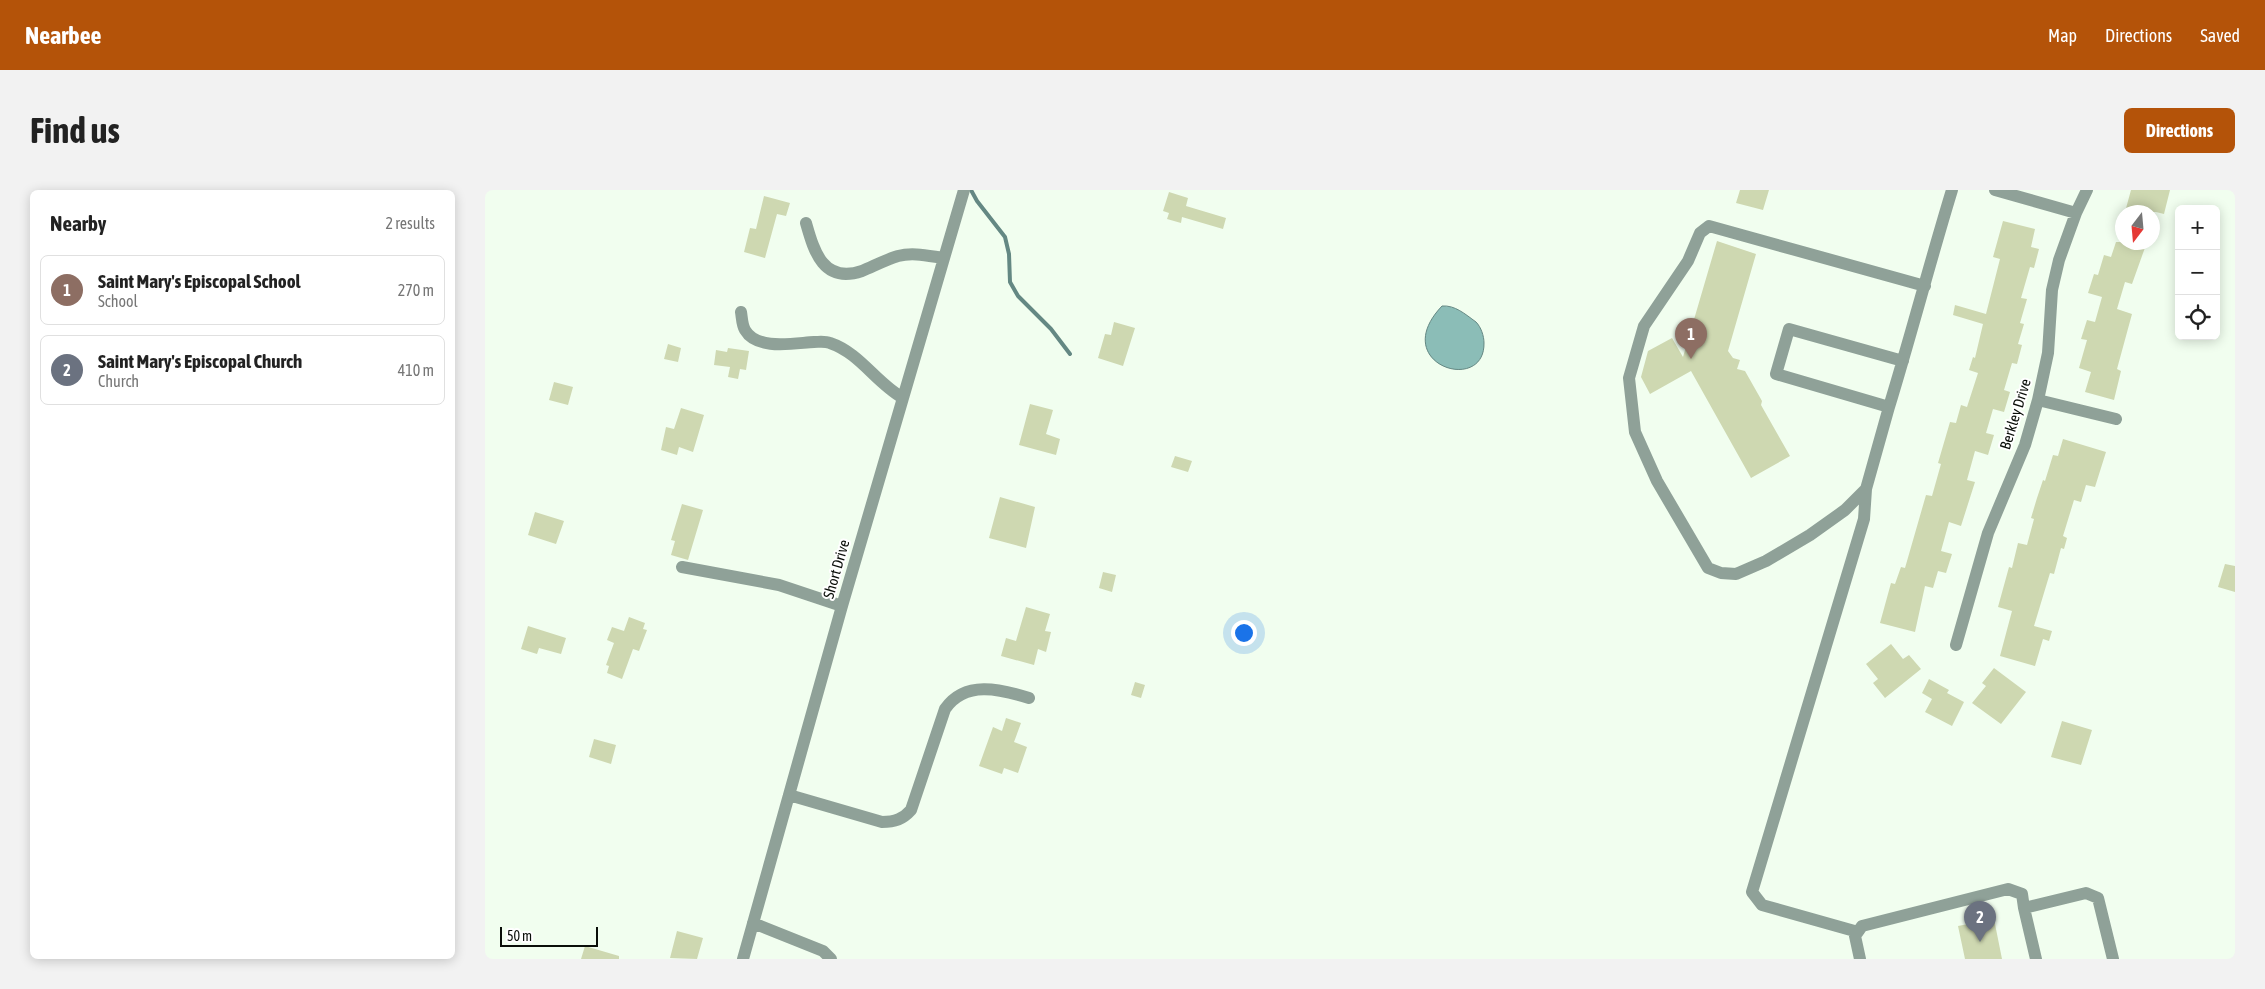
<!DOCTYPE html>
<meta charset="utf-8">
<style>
:root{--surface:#fff;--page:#f2f2f2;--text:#222;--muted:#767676;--line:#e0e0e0;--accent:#b45309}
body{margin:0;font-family:"Asap Condensed",sans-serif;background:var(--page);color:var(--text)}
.controls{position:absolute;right:15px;top:15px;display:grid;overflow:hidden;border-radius:8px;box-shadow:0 2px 12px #0003}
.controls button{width:45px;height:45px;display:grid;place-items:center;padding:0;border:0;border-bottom:1px solid var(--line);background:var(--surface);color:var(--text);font:25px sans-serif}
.compass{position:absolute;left:1630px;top:15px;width:45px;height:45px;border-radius:50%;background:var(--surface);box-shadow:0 2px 12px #0003;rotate:196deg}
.scale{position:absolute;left:15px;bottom:12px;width:98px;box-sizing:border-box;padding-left:5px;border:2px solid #0a0e09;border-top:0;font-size:14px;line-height:18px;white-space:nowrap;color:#0a0e09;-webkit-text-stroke:4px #fff;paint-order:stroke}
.you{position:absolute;left:758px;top:442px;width:18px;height:18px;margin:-12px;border:4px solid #fff;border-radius:50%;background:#1a73e8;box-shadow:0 0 0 8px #1a73e833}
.badge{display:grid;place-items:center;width:32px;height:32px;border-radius:50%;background:var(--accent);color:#fff;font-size:16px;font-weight:700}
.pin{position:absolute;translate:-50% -41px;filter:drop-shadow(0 1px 2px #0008)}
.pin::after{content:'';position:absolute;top:26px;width:18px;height:15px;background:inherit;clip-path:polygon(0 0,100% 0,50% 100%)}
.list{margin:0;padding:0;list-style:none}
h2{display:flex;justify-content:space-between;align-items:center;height:65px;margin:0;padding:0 20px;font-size:21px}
h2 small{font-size:16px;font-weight:400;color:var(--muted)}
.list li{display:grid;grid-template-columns:32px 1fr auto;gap:15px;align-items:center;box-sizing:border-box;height:70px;margin:0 10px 10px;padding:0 10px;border:1px solid var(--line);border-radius:8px}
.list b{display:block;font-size:19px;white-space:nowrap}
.list p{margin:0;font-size:16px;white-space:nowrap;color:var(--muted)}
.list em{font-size:16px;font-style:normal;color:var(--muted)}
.icon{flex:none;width:28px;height:28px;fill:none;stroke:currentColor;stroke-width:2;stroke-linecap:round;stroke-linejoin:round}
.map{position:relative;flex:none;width:1750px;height:769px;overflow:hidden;border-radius:8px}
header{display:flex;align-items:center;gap:30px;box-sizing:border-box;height:70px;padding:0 25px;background:var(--accent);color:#fff}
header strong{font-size:24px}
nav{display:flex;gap:28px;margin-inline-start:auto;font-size:18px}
.intro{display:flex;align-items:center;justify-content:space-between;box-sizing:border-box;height:120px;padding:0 30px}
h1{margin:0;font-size:35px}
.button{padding:12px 22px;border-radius:8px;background:var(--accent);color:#fff;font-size:18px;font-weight:700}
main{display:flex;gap:30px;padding:0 30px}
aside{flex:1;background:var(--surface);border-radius:8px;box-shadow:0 2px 12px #0003}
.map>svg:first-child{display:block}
.water{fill:#8bbdb7;stroke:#648883}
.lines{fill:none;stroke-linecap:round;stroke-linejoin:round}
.stream{stroke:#648883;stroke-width:4}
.building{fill:#ced8b1}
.minor{stroke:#8fa198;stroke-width:12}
.labels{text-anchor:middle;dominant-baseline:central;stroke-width:4;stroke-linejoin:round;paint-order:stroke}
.street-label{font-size:15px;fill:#0a0e09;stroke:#fff}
</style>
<header>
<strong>Nearbee</strong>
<nav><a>Map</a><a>Directions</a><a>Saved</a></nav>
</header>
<div class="intro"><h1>Find us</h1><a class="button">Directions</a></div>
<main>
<aside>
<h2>Nearby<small>2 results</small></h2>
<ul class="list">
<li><span class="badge" style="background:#8d6e63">1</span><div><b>Saint Mary's Episcopal School</b><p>School</p></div><em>270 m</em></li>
<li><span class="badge" style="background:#6b7280">2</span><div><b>Saint Mary's Episcopal Church</b><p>Church</p></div><em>410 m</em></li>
</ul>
</aside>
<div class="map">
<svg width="1750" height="769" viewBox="0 0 1750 769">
<rect width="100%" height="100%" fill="#f1feef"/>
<path class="water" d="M957,116C970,115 980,124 991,132C996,137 999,146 999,153C1000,205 902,174 957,116Z"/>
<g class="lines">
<path class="stream" d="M486,0L492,11L520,47L524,64L525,92L533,106L566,139L585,164"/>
</g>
<path class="building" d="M1255,0H1284L1278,20L1251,13Z
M1646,0H1685L1679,24L1671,22H1640Z
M684,2L703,8L701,16L741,28L738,39L697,27L696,33L682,29L684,23L678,21Z
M279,6L305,13L301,26L292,24L280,68L259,62L265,38L271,39Z
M1518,31L1550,39L1546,57L1554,59L1549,78L1545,77L1536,108L1542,109L1535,133L1539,134L1533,154L1537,155L1532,174L1527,173L1519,200L1525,202L1519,222L1508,219L1501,243L1509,245L1503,265L1490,261L1482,290L1490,292L1476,336L1464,332L1456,361L1467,364L1461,383L1453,381L1448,398L1440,396L1430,442L1395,433L1406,393L1410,394L1416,377L1420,378L1441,305L1447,306L1456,274L1453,273L1465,232L1471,233L1476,215L1482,217L1493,183L1484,180L1488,167L1490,168L1498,134L1468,125L1470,115L1501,124L1515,69L1508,67Z
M1232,51L1271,64L1243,161L1248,168L1255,170L1252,179L1260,181L1277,211L1276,215L1305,266L1266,288L1206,181L1165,204L1156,187L1163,161L1187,148L1198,167Z
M1631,52H1662L1647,94L1640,92L1632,119L1647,124L1632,179L1636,181L1629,210L1600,202L1606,182L1594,178L1602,150L1596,149L1602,130L1610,132L1617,107L1603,103L1609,84L1613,85L1619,65L1626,67Z
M629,132L650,138L638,176L613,168L620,144L626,145Z
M183,154L196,158L193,172L179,169Z
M243,158L264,161L261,180L255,179L253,189L243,187L245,177L229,175L231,160L242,162Z
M69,192L88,197L83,215L64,210Z
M545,214L568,220L561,244L575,249L571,265L534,255Z
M196,218L219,225L208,262L194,257L192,265L176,260L181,237L189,239Z
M1578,249L1621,262L1610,297L1601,295L1596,312L1589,310L1578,346L1582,348L1579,359L1576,358L1569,384L1565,383L1549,436L1567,441L1564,451L1558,449L1550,476L1515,466L1527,421L1513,417L1524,377L1527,378L1533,353L1542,355L1549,329L1546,328L1552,308L1558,290L1560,291L1568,265L1573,266Z
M690,266L707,271L703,282L686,277Z
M515,307L550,317L541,358L504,348Z
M197,314L218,320L203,370L186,365L190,351L186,350Z
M50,322L79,331L71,354L43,345Z
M1740,374L1750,376V402L1733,397Z
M618,382L631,385L627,402L614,398Z
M541,417L565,424L560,441L566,442L561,462L553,459L549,475L516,466L521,448L531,451Z
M144,427L160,433L158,439L162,440L154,461L148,459L137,489L122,483L124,476L121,475L129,453L122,450L127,437L139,441Z
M43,436L81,448L76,464L54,458L52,464L36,459Z
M1406,454L1418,469L1424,465L1436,479L1400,508L1388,493L1393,489L1381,474Z
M1509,478L1541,502L1516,534L1487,513L1501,496L1497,493Z
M1444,489L1464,500L1462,503L1479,512L1467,536L1440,522L1447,509L1437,503Z
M650,492L660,495L656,508L646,505Z
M521,528L536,533L529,552L542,557L533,583L519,578L517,584L494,576L508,537L517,541Z
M1577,531L1607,540L1596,575L1566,567Z
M109,549L131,555L126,574L104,567Z
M1509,729L1517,769H1480L1473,736Z
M192,741L218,748L212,769L185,768Z
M100,756L134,766V769H96Z"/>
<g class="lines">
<path class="minor" d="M1510,0L1591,23
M321,33C329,61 338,94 377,81C389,76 400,70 413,66C428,62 444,66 459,68
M256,122C257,128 257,135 260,140C272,161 310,153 329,152C334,152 340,151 345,153C375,163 391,193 418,208
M1418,171L1304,139L1291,184L1404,217C1426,145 1445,72 1467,0
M1553,210L1631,229
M1404,217L1381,299L1360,320L1325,345L1281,371L1251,384L1236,383L1223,378L1172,291L1150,242L1144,188L1159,136L1203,71L1215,43L1224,36L1440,96
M197,377L294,395L357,416
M1471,455L1503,343L1540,255L1553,210L1563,163L1567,100L1574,70L1591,23L1602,0
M304,605L397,632C410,632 418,629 426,620L460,519C480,490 515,499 544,508
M1539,718L1551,769
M268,733L338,761L346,769
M1373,742L1277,715L1267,702L1379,329L1381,299
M258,769L357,416L479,0
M1375,769L1370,746L1377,736L1523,699L1537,704L1539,718L1601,703L1613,708L1628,769"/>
</g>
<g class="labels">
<g class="street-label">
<text transform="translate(1530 224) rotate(-73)">Berkley Drive</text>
<text transform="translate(351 379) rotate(-74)">Short Drive</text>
</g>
</g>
</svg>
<div class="controls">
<button>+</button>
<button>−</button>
<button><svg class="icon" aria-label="locate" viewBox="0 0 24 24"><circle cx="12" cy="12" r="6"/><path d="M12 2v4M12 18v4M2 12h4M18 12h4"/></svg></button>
</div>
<svg class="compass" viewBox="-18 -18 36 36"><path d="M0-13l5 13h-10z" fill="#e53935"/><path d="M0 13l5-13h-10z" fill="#767676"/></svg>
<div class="scale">50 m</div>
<div class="you"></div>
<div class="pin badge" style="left:1206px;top:169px;background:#8d6e63">1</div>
<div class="pin badge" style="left:1495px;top:752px;background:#6b7280">2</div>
</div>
</main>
